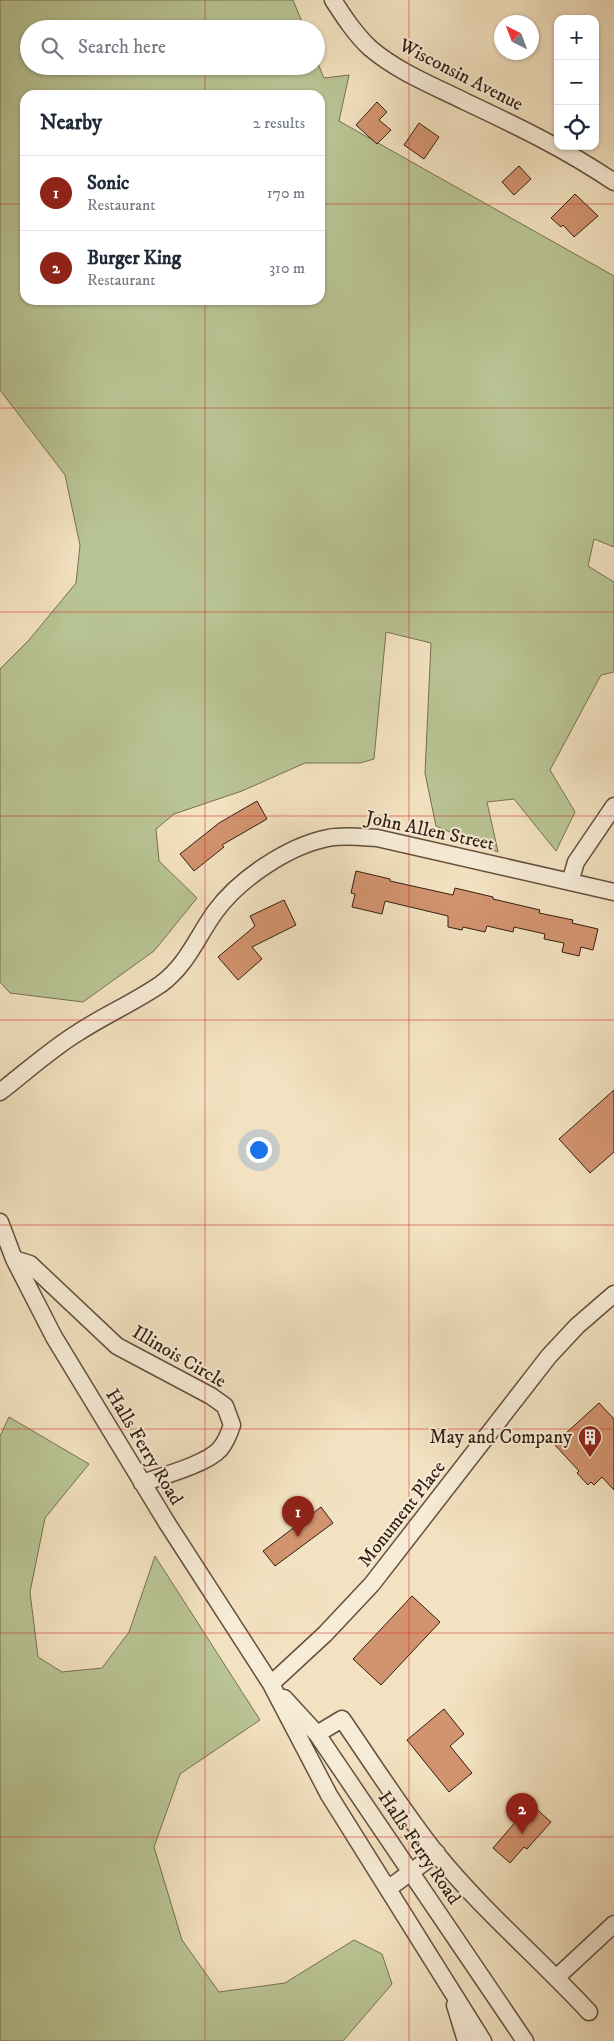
<!DOCTYPE html>
<meta charset="utf-8">
<style>
:root{--surface:#fff;--page:#f2f2f3;--text:#1f2937;--muted:#747a83;--line:#e0e1e3;--accent:#8f2418}
body{margin:0;font-family:"IM FELL DW Pica",serif;background:var(--page);color:var(--text)}
.controls{position:absolute;right:15px;top:15px;display:grid;overflow:hidden;border-radius:10px;box-shadow:0 1px 4px #0004}
.controls button{width:45px;height:45px;display:grid;place-items:center;padding:0;border:0;border-bottom:1px solid var(--line);background:var(--surface);color:var(--text);font:25px sans-serif}
.compass{position:absolute;left:494px;top:15px;width:45px;height:45px;border-radius:50%;background:var(--surface);box-shadow:0 1px 4px #0004;rotate:318deg}
.you{position:absolute;left:258px;top:1149px;width:18px;height:18px;margin:-12px;border:4px solid #fff;border-radius:50%;background:#1a73e8;box-shadow:0 0 0 8px #1a73e833}
.badge{display:grid;place-items:center;width:32px;height:32px;border-radius:50%;background:var(--accent);color:#fff;font-size:16px;font-weight:700}
.pin{position:absolute;translate:-50% -41px;filter:drop-shadow(0 1px 2px #0008)}
.pin::after{content:'';position:absolute;top:26px;width:18px;height:15px;background:inherit;clip-path:polygon(0 0,100% 0,50% 100%)}
.list{margin:0;padding:0;list-style:none}
h2{display:flex;justify-content:space-between;align-items:center;height:65px;margin:0;padding:0 20px;font-size:21px}
h2 small{font-size:16px;font-weight:400;color:var(--muted)}
.list li{display:grid;grid-template-columns:32px 1fr auto;gap:15px;align-items:center;box-sizing:border-box;height:75px;padding:0 20px;border-top:1px solid var(--line)}
.list b{display:block;font-size:19px;white-space:nowrap}
.list p{margin:0;font-size:16px;white-space:nowrap;color:var(--muted)}
.list em{font-size:16px;font-style:normal;color:var(--muted)}
.icon{flex:none;width:28px;height:28px;fill:none;stroke:currentColor;stroke-width:2;stroke-linecap:round;stroke-linejoin:round}
.map{position:relative;flex:none;width:614px;height:2041px;overflow:hidden}
.search{position:absolute;background:var(--surface);box-shadow:0 1px 4px #0004;left:20px;top:20px;width:305px;height:55px;display:flex;align-items:center;gap:12px;box-sizing:border-box;padding:0 18px;border-radius:28px;color:var(--muted);font-size:19px}
.panel{position:absolute;background:var(--surface);box-shadow:0 1px 4px #0004;left:20px;top:90px;width:305px;height:215px;border-radius:15px}
.map>svg:first-child{display:block}
.green{fill:#b9c494;stroke:#767153;fill-rule:evenodd}
.building{fill:#d2946f;stroke:#341e12}
.lines{fill:none;stroke-linecap:round;stroke-linejoin:round}
.minor-casing{stroke:#644f3e;stroke-width:19}
.minor{stroke:#f7ecd7;stroke-width:16}
.grid{fill:none;stroke:#d62828;stroke-width:1;stroke-opacity:0.55}
.labels{text-anchor:middle;dominant-baseline:central;stroke-width:4;stroke-linejoin:round;paint-order:stroke}
.street-label{font-size:19px;fill:#341e12;stroke:#f7ecd7}
.poi-label{font-size:19px;fill:#341e12;stroke:#f7ecd7;text-anchor:end}
</style>
<div class="map">
<svg width="614" height="2041" viewBox="0 0 614 2041">
<rect width="100%" height="100%" fill="#f3e2c1"/>
<filter id="stains"><feTurbulence type="fractalNoise" baseFrequency=".004" numOctaves="4"/><feColorMatrix values="0 0 0 0 .2 0 0 0 0 .09 0 0 0 0 .02 0 0 0 .5 -.17"/></filter>
<radialGradient id="worn" r=".72"><stop offset=".6" stop-color="#630" stop-opacity="0"/><stop offset="1" stop-color="#630" stop-opacity=".3"/></radialGradient>
<path class="green" d="M0,0H293L305,29H29V66H316V59L324,78L349,75L339,121L614,276V547L594,539L588,566L614,582V672L601,675L550,770L575,812L556,851L514,799L487,802L498,852L436,826L425,773L431,643L386,632L374,759L360,763H305L242,791L174,814L156,829L159,861L197,898L154,951L83,1002L10,993L0,982V669L29,640L76,583L80,545L65,475L0,390ZM25,95H320V300H25Z
M9,1417L89,1464L45,1518L30,1592L38,1657L62,1672L102,1668L129,1632L155,1556L260,1720L180,1774L154,1847L182,1940L219,1992L285,1983L354,1940L382,1954L392,1984L343,2041H0V1436Z"/>
<path class="building" d="M377,102L387,112L379,120L391,130L377,144L356,125Z
M419,123L439,137L424,159L404,145Z
M519,166L531,179L514,195L502,182Z
M575,194L598,216L574,237L563,225L561,227L551,218Z
M257,801L267,819L222,845L224,847L194,871L180,854L219,823Z
M356,871L390,879V881L453,895L455,888L493,897V899L540,910L539,913L573,920L572,923L598,929L593,950L581,947L579,956L562,952L564,943L544,939L545,934L514,927L513,932L487,926L485,932L463,927L462,930L448,927V916L385,901L382,914L352,907L355,894L351,893Z
M284,900L296,925L252,947L262,959L238,980L218,957L255,926L250,916Z
M614,1090V1152L590,1173L559,1139Z
M599,1403L614,1419V1490L602,1477L594,1485L591,1482L588,1485L577,1473L579,1471L554,1444Z
M321,1507L333,1523L275,1566L263,1551Z
M412,1596L440,1622L381,1685L353,1659Z
M444,1709L464,1734L450,1746L472,1773L449,1792L407,1740Z
M531,1804L551,1822L527,1849L524,1847L510,1863L493,1848Z"/>
<g class="lines">
<g class="minor-casing">
<path id="minor" d="M333,0C344,17 355,34 370,48C398,72 434,86 466,102C517,126 567,150 614,182
M570,882L576,862L614,806
M0,1092C26,1072 51,1049 79,1032C105,1015 135,1002 161,984C187,965 197,937 215,912C239,879 288,846 328,838C344,835 360,837 377,838L614,892
M0,1222L14,1259L54,1337L167,1523L271,1684L329,1795L483,2041
M14,1259L30,1264L117,1346L211,1396L225,1406L232,1425C229,1434 226,1442 220,1449C207,1464 162,1476 142,1483
M271,1684L325,1634L372,1584L549,1356L577,1326L614,1294
M284,1698L317,1734L525,2041
M317,1734L342,1719C373,1764 402,1810 436,1853C482,1910 539,1958 589,2012
M389,1888L437,1853
M557,1977L614,1924
M455,2005L466,2041"/>
</g>
<use href="#minor" class="minor"/>
</g>
<path class="grid" d="M205,0V29M409,0V2041M205,66V95M0,204H25M320,204H614M205,300V2041M0,408H614M0,612H614M0,816H614M0,1020H614M0,1225H614M0,1429H614M0,1633H614M0,1837H614"/>
<defs>
<g id="building-pin" transform="scale(1.25)"><path d="M0 17L-7.5 6A9.5 9.5 0 1 1 7.5 6Z" fill="#8f2418" stroke="#f7ecd7"/><path d="M-4-6H4V6H1V3H-1V6H-4ZM-2.5-4.3h1.7v1.8h-1.7ZM.8-4.3h1.7v1.8H.8ZM-2.5-1h1.7V.8h-1.7ZM.8-1h1.7V.8H.8Z" fill="#fff"/></g>
</defs>
<g fill-rule="evenodd">
<use href="#building-pin" x="590" y="1437"/>
</g>
<g class="labels">
<g class="street-label">
<text transform="translate(461 75) rotate(27)">Wisconsin Avenue</text>
<text transform="translate(430 831) rotate(12)">John Allen Street</text>
<text transform="translate(179 1357) rotate(30)">Illinois Circle</text>
<text transform="translate(144 1447) rotate(59)">Halls Ferry Road</text>
<text transform="translate(402 1514) rotate(-52)">Monument Place</text>
<text transform="translate(419 1848) rotate(56)">Halls Ferry Road</text>
</g>
<g class="poi-label">
<text x="572" y="1437">May and Company</text>
</g>
</g>
<rect width="100%" height="100%" filter="url(#stains)"/>
<rect width="100%" height="100%" fill="url(#worn)"/>
</svg>
<div class="controls">
<button>+</button>
<button>−</button>
<button><svg class="icon" aria-label="locate" viewBox="0 0 24 24"><circle cx="12" cy="12" r="6"/><path d="M12 2v4M12 18v4M2 12h4M18 12h4"/></svg></button>
</div>
<svg class="compass" viewBox="-18 -18 36 36"><path d="M0-13l5 13h-10z" fill="#e53935"/><path d="M0 13l5-13h-10z" fill="#747a83"/></svg>
<div class="you"></div>
<div class="pin badge" style="left:298px;top:1537px">1</div>
<div class="pin badge" style="left:522px;top:1834px">2</div>
<div class="search"><svg class="icon" aria-label="search" viewBox="0 0 24 24"><circle cx="10" cy="10" r="6"/><path d="M15 15l6 6"/></svg>Search here</div>
<section class="panel">
<h2>Nearby<small>2 results</small></h2>
<ul class="list">
<li><span class="badge">1</span><div><b>Sonic</b><p>Restaurant</p></div><em>170 m</em></li>
<li><span class="badge">2</span><div><b>Burger King</b><p>Restaurant</p></div><em>310 m</em></li>
</ul>
</section>
</div>
